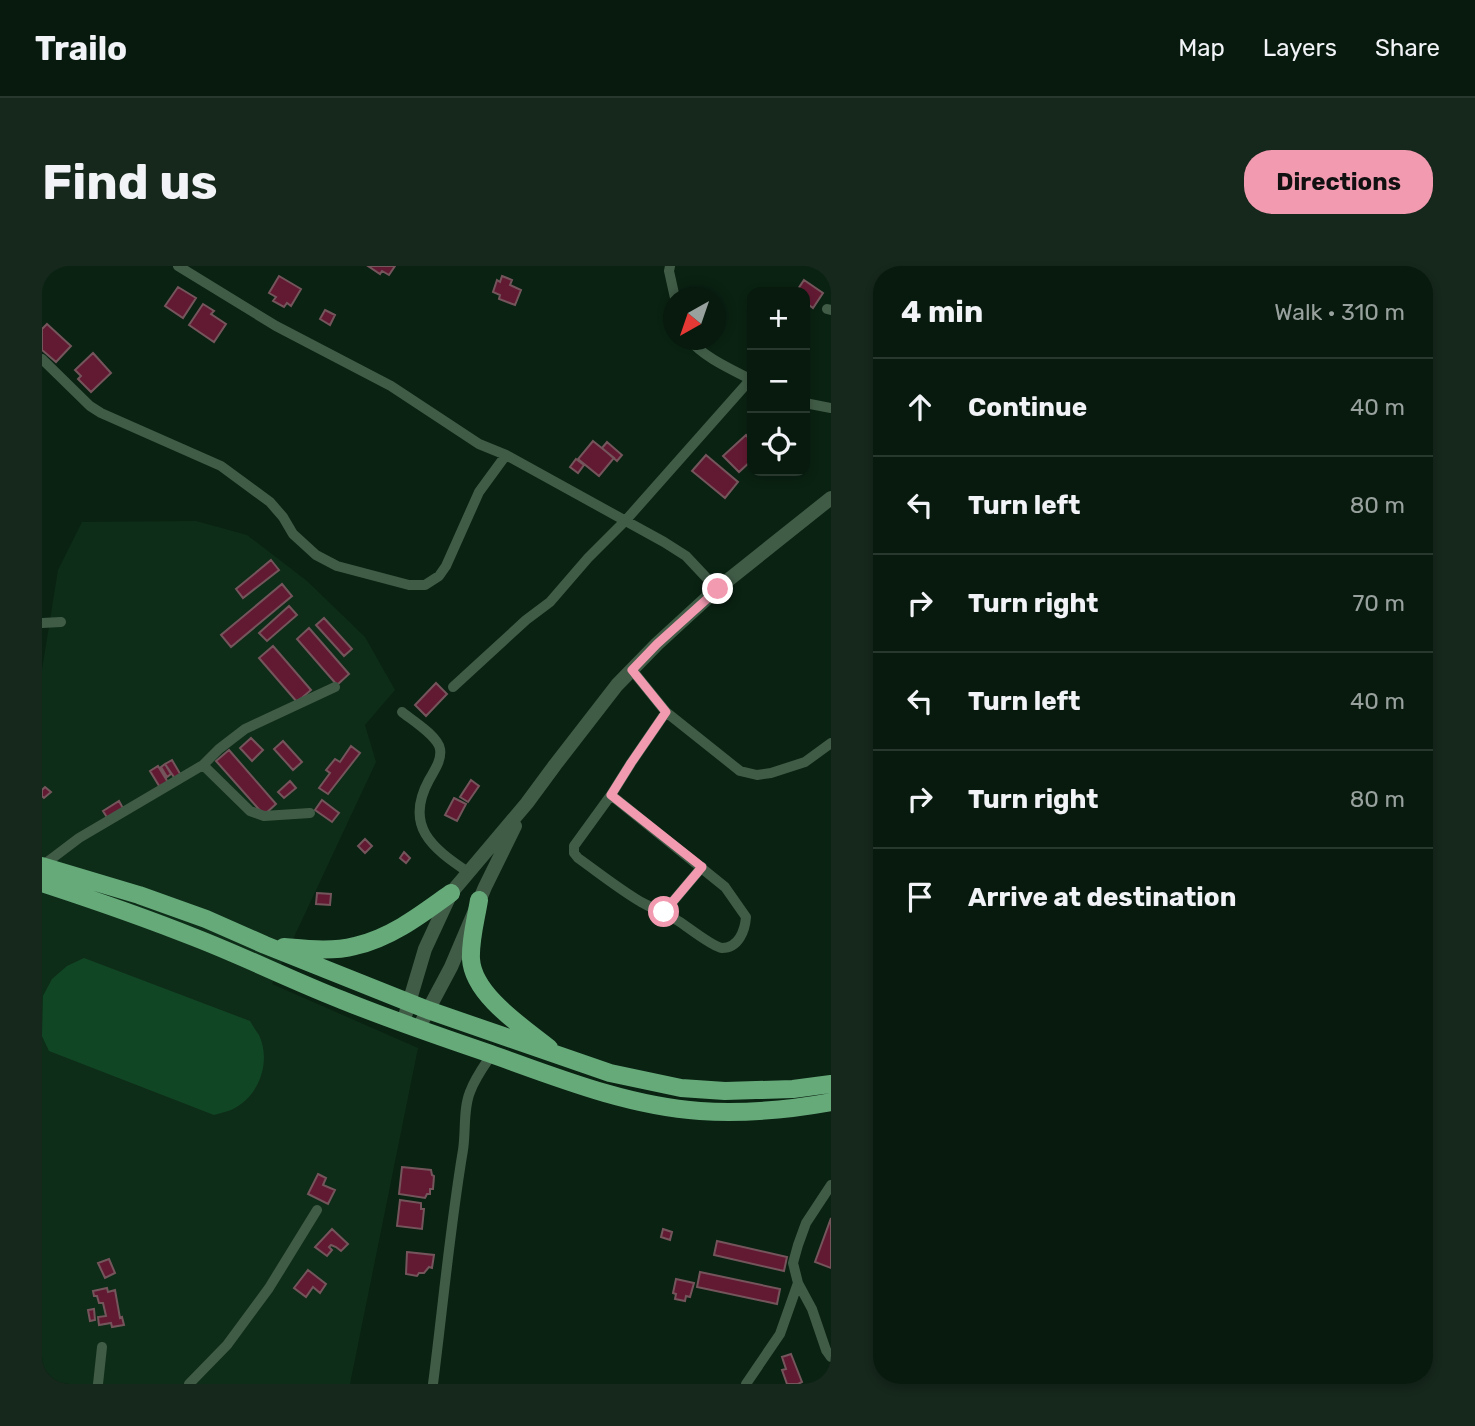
<!DOCTYPE html>
<meta charset="utf-8">
<style>
:root{--surface:#081a0e;--page:#16271c;--text:#f1f3f6;--muted:#98a19e;--line:#29382e;--accent:#f29ab0}
body{margin:0;font-family:Rubik,sans-serif;background:var(--page);color:var(--text)}
.controls{position:absolute;right:21px;top:21px;display:grid;overflow:hidden;border-radius:14px;box-shadow:0 4px 10px #0003}
.controls button{width:63px;height:63px;display:grid;place-items:center;padding:0;border:0;border-bottom:2px solid var(--line);background:var(--surface);color:var(--text);font:35px sans-serif}
.compass{position:absolute;left:621px;top:21px;width:63px;height:63px;border-radius:50%;background:var(--surface);box-shadow:0 4px 10px #0003;rotate:220deg}
.stop{position:absolute;width:21px;height:21px;margin:-16px;border:5px solid #f29ab0;border-radius:50%;background:#fff}
.stop.end{background:#f29ab0;border-color:#fff;box-shadow:0 2px 7px #0008}
.list{margin:0;padding:0;list-style:none}
h2{display:flex;justify-content:space-between;align-items:center;height:91px;margin:0;padding:0 28px;font-size:30px}
h2 small{font-size:23px;font-weight:400;color:var(--muted)}
.list li{display:grid;grid-template-columns:46px 1fr auto;gap:21px;align-items:center;box-sizing:border-box;height:98px;padding:0 28px;border-top:2px solid var(--line)}
.list b{display:block;font-size:26px;white-space:nowrap}
.list em{font-size:23px;font-style:normal;color:var(--muted)}
.icon{flex:none;width:38px;height:38px;fill:none;stroke:currentColor;stroke-width:2;stroke-linecap:round;stroke-linejoin:round}
.map{position:relative;flex:none;width:789px;height:1118px;overflow:hidden;border-radius:28px}
header{display:flex;align-items:center;gap:42px;box-sizing:border-box;height:98px;padding:0 35px;background:var(--surface);border-bottom:2px solid var(--line)}
header strong{font-size:33px}
nav{display:flex;gap:38px;margin-inline-start:auto;font-size:24px}
.intro{display:flex;align-items:center;justify-content:space-between;box-sizing:border-box;height:168px;padding:0 42px}
h1{margin:0;font-size:49px}
.button{padding:18px 32px;border-radius:28px;background:var(--accent);color:#111;font-size:24px;font-weight:700}
main{display:flex;gap:42px;padding:0 42px}
aside{flex:1;background:var(--surface);border-radius:28px;box-shadow:0 4px 10px #0003}
.map>svg:first-child{display:block}
.built{fill:#0e2d18}
.green{fill:#114625}
.building{fill:#621a33;stroke:#74555c;stroke-width:2}
.lines{fill:none;stroke-linecap:round;stroke-linejoin:round}
.minor{stroke:#405c47;stroke-width:10}
.tertiary{stroke:#405c47;stroke-width:14}
.trunk{stroke:#66aa7a;stroke-width:18}
.route{stroke:#f29ab0;stroke-width:9}
</style>
<header>
<strong>Trailo</strong>
<nav><a>Map</a><a>Layers</a><a>Share</a></nav>
</header>
<div class="intro"><h1>Find us</h1><a class="button">Directions</a></div>
<main>
<div class="map">
<svg width="789" height="1118" viewBox="0 0 789 1118">
<rect width="100%" height="100%" fill="#0a2212"/>
<path class="built" d="M154,255L205,269L265,315L323,371L353,424L323,459L334,496L230,718L376,782L308,1118H0V404L16,304L40,256Z"/>
<path class="green" d="M42,692L208,755C211,760 214,765 217,769C230,797 216,832 189,844C184,846 178,847 172,849L7,785L0,770L1,730L10,713L25,700Z"/>
<path class="building" d="M326,0H353L347,9L340,5L338,8Z
M237,10L259,23L249,40L245,37L242,41L231,35L234,31L227,27Z
M460,10L470,14L468,19L479,24L473,39L457,33L458,29L451,26L455,14L458,16Z
M762,14L781,27L771,42L763,36V26H754Z
M136,21L154,32L141,52L123,40Z
M161,38L172,45L169,48L184,58L172,76L147,59Z
M283,44L293,49L288,59L278,53Z
M5,58L29,80L14,96L0,84V63Z
M51,87L69,107L49,126L36,113L39,110L33,104Z
M704,169L710,176V194L697,206L681,190Z
M551,175L572,192L557,210L536,193Z
M565,176L580,189L575,195L560,182Z
M664,189L696,216L683,232L650,205Z
M534,193L542,199L536,207L528,201Z
M229,294L237,304L201,332L194,323Z
M240,318L250,330L189,381L179,369Z
M247,340L255,349L225,375L217,367Z
M282,352L310,383L302,390L274,359Z
M267,362L307,408L295,419L255,373Z
M231,380L269,424L255,436L217,392Z
M394,417L405,428L384,450L373,439Z
M209,472L221,484L210,495L198,482Z
M241,475L260,496L251,504L232,483Z
M309,480L318,487L286,528L277,522L288,507L284,504L293,493L298,496Z
M187,484L234,538L222,549L174,495Z
M130,494L140,511L134,514L123,498Z
M123,498L129,508L125,511L119,501Z
M116,500L127,518L119,523L108,505Z
M429,514L437,520L426,536L418,531Z
M248,515L254,522L242,532L236,526Z
M3,521L9,526L2,532L0,530V524Z
M412,532L424,538L415,555L403,549Z
M280,534L297,547L290,556L273,544Z
M77,535L82,544L66,553L61,545Z
M323,573L330,580L323,587L316,580Z
M362,586L368,592L364,597L358,592Z
M275,627L289,628L288,639L274,638Z
M360,901L389,904L390,909L392,910L391,923H388V928H385L383,932L357,928Z
M276,908L284,912L281,919L293,924L286,938L266,928Z
M358,934L379,937V943H382L380,963L355,960Z
M789,952V1002L773,996Z
M290,963L306,978L299,985L294,981L289,979L287,981L290,984L285,990L273,981Z
M621,963L630,966L628,974L619,971Z
M675,975L745,991L742,1005L672,989Z
M365,986L392,989L390,1002L387,1001L382,1007H377L375,1010L364,1008Z
M67,993L73,1007L63,1012L56,997Z
M266,1004L284,1018L278,1027L271,1021L264,1031L252,1022Z
M658,1006L738,1023L735,1038L655,1021Z
M634,1013L652,1017L648,1031L644,1030L643,1035L633,1033L634,1028L631,1027Z
M65,1022L66,1026L73,1024L78,1052L80,1051L82,1059L70,1061L69,1057L57,1059L56,1051L64,1050L61,1037H57L55,1030H52L51,1025Z
M52,1043L53,1054L48,1055L46,1044Z
M749,1088L760,1116L756,1118H745L740,1104L744,1103L740,1091Z"/>
<g class="lines">
<path class="minor" d="M136,0L234,60L349,120L437,178L464,189L622,276L644,290L675,323
M628,0L627,5L633,32
M785,43L789,44
M648,74C661,91 691,104 710,114
M0,93L48,140L59,147L179,200L228,236L241,251L251,268L274,289L295,300L367,319H383L397,310L404,300L437,226L464,189
M763,137L789,142
M0,357L19,356
M590,404L624,446L698,505L715,509L729,507L763,496L789,477
M411,421L484,354L508,336L546,292L584,254L708,114
M360,446C370,454 396,470 398,483C400,494 392,505 387,514C362,560 390,582 426,606
M161,499L177,483L203,463L293,421
M569,529L532,580V587L536,592C557,607 577,623 599,636C612,643 625,648 638,656C647,662 671,681 680,682C697,682 703,664 704,651L683,621L569,529L589,497L624,446
M0,600L37,572L161,499L208,545L222,550L268,547
M622,646L660,601
M756,1017L770,1043L784,1084L789,1091
M56,1118L60,1081
M147,1118L185,1079L227,1022L275,944
M391,1118C401,1040 408,961 421,884C424,865 421,843 428,826C433,812 442,800 450,788
M704,1118L738,1068L756,1017L751,997L756,979L764,957L789,919"/>
<path class="tertiary" d="M361,757L383,683L409,627L485,537L513,499L575,419L615,378L675,323L789,232
M376,763L409,701L443,621L473,560"/>
<path class="trunk" d="M0,600L97,629L164,653L223,679L386,744L568,807L639,822L683,825L751,823L789,818
M0,617C52,634 104,652 154,672C203,691 251,715 300,734C349,754 399,771 449,788C516,812 586,840 658,845C702,848 745,844 789,836
M437,634C434,653 428,674 429,693C431,729 481,761 507,782
M242,681C265,683 290,686 313,680C349,672 380,648 409,627"/>
</g>
<g class="lines">
<path class="route" d="M622,646L660,601L569,529L589,497L624,446L590,404L615,378L676,323"/>
</g>
</svg>
<div class="controls">
<button>+</button>
<button>−</button>
<button><svg class="icon" aria-label="locate" viewBox="0 0 24 24"><circle cx="12" cy="12" r="6"/><path d="M12 2v4M12 18v4M2 12h4M18 12h4"/></svg></button>
</div>
<svg class="compass" viewBox="-18 -18 36 36"><path d="M0-13l5 13h-10z" fill="#e53935"/><path d="M0 13l5-13h-10z" fill="#98a19e"/></svg>
<div class="stop" style="left:622px;top:646px"></div>
<div class="stop end" style="left:676px;top:323px"></div>
</div>
<aside>
<h2>4 min<small>Walk · 310 m</small></h2>
<ul class="list">
<li><svg class="icon" aria-label="ahead" viewBox="0 0 24 24"><path d="M12 20V5M6 11l6-6 6 6"/></svg><div><b>Continue</b></div><em>40 m</em></li>
<li><svg class="icon" aria-label="left" viewBox="0 0 24 24"><path d="M17 20v-9H6M10 6l-5 5 5 5"/></svg><div><b>Turn left</b></div><em>80 m</em></li>
<li><svg class="icon" aria-label="right" viewBox="0 0 24 24"><path d="M7 20v-9h11M14 6l5 5-5 5"/></svg><div><b>Turn right</b></div><em>70 m</em></li>
<li><svg class="icon" aria-label="left" viewBox="0 0 24 24"><path d="M17 20v-9H6M10 6l-5 5 5 5"/></svg><div><b>Turn left</b></div><em>40 m</em></li>
<li><svg class="icon" aria-label="right" viewBox="0 0 24 24"><path d="M7 20v-9h11M14 6l5 5-5 5"/></svg><div><b>Turn right</b></div><em>80 m</em></li>
<li><svg class="icon" aria-label="arrive" viewBox="0 0 24 24"><path d="M6 21V4h12l-3 4 3 4H6"/></svg><div><b>Arrive at destination</b></div></li>
</ul>
</aside>
</main>
